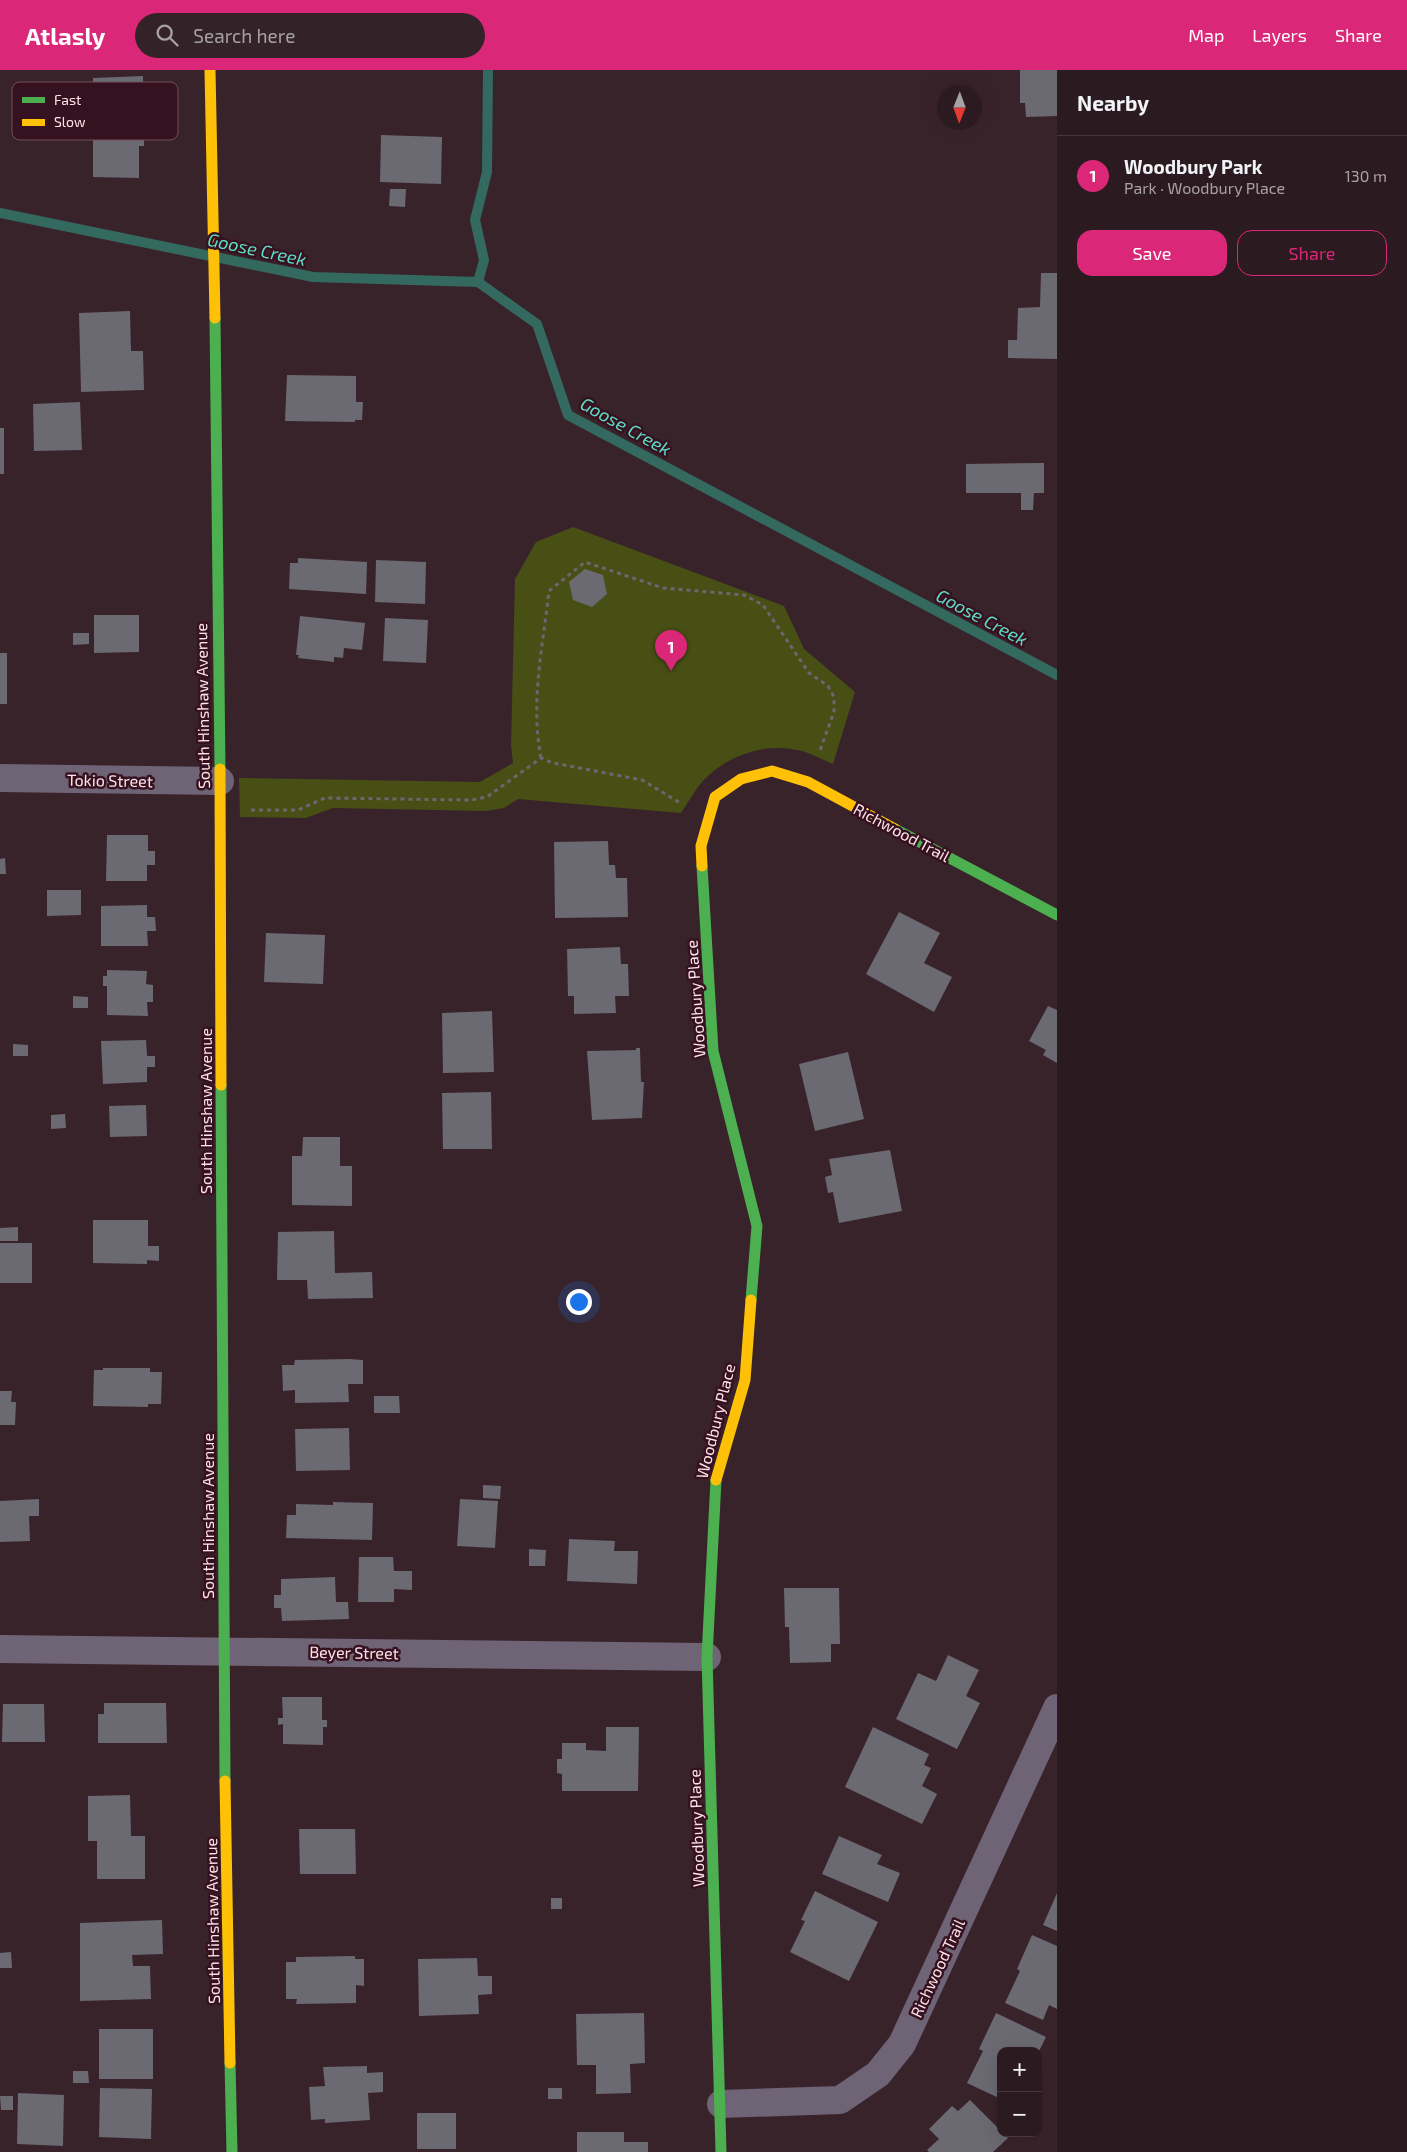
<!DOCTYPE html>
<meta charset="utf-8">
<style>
:root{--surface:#2b1a20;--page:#332329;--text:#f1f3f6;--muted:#a6a1a5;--line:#47383e;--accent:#db2777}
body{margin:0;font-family:"Exo 2",sans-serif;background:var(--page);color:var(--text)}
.controls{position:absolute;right:15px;bottom:15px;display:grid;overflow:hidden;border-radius:10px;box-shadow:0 5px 20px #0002}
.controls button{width:45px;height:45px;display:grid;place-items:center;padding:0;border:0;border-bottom:1px solid var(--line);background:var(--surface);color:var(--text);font:25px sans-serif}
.compass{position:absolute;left:937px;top:15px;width:45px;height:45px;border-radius:50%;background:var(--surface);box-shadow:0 5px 20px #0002;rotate:181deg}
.you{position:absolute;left:578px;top:1231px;width:18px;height:18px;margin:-12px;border:4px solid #fff;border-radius:50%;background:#1a73e8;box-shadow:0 0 0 8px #1a73e833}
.badge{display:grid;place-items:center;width:32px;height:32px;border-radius:50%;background:var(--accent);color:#fff;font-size:16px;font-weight:700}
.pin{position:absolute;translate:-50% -41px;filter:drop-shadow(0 1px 2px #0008)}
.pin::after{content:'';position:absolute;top:26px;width:18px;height:15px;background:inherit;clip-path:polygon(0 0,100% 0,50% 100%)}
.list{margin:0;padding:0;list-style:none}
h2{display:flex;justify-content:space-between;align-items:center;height:65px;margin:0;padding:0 20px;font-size:21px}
h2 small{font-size:16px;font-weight:400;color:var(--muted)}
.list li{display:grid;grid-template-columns:32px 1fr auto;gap:15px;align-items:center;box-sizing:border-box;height:80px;padding:0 20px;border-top:1px solid var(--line)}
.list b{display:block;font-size:19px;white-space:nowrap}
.list p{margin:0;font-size:16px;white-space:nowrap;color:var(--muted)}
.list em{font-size:16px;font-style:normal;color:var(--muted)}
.actions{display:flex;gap:10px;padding:15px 20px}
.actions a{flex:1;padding:11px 0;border:1px solid var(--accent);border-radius:15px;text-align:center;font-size:18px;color:var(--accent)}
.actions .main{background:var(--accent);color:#fff}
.icon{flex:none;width:28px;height:28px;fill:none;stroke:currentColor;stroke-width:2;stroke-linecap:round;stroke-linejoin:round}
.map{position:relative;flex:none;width:1057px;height:2082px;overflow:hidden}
header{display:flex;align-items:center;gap:30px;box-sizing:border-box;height:70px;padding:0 25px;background:var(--accent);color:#fff}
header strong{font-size:24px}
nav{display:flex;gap:28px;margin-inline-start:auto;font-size:18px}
.search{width:350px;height:45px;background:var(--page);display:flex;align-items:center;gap:12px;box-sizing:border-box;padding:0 18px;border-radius:28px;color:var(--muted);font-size:19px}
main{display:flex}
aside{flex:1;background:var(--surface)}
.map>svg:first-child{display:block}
.green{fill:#474f15}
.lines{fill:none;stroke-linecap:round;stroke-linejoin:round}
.stream{stroke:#346960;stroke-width:10}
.building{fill:#6b6972}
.path{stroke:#706471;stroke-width:3;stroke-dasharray:4 4;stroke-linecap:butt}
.street{stroke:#6f6376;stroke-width:28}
.fast{stroke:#4caf50;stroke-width:11}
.slow{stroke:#ffc107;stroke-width:11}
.labels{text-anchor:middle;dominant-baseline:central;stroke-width:5;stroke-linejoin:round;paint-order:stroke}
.street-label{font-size:16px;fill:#fee3ea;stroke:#36111f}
.water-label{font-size:18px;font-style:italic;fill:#5edcc6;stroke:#36111f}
.key{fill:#36111f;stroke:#72505c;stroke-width:1}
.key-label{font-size:14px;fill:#fee3ea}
</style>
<header>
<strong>Atlasly</strong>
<div class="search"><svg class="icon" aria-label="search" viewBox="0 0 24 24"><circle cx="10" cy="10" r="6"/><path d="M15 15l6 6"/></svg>Search here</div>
<nav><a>Map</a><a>Layers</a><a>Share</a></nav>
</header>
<main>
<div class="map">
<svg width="1057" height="2082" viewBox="0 0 1057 2082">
<rect width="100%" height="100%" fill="#39232b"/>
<path class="green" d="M573,457L784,536L804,579L855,622L833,694C821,689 809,682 797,680C762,672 720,688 698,717C692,725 687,734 681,743L518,729L504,738L486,741L333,738L306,748L240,747L239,708L480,712L513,693L511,675L515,509L536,472Z"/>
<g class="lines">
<path class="stream" d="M0,143L313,207L478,212L537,254L568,345L1057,605
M478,212L484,190L475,150L487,102L488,0"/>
</g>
<path class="building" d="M1020,0H1057V46L1026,47L1025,33H1020Z
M143,6V17H138V49L93,50V8Z
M381,65L442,67L441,114L380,112Z
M144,66V76H139V108L93,107V67Z
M390,119H406L405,137L389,136Z
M1041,203H1057V289L1008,288V270H1017L1018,238L1040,237Z
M130,241L131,281H143L144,320L81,322L79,243Z
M287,305L356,306V332H363L362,350H355V352L285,351Z
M80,332L82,380L34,381L33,334Z
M0,358H4V404H0Z
M1044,393V423H1034L1033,440H1021V423H966V394Z
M298,488L367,492L366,524L289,519L290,493H298Z
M376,490L426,492L425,534L375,532Z
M585,499L603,505L607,524L592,537L573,530L569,512Z
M94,545H139V582L94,583Z
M300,546L365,553L362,580L344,578L343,588L334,587V592L298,588L299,585H296Z
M385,548L428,550L426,593L383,591Z
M73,563H89V574L73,575Z
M0,583H7V634H0Z
M107,765H148V781H155V795H147V811H106Z
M608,771L609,795H615L616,808H627L628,847L555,848L554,772Z
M5,788L6,804H0V789Z
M47,820H81V845L47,846Z
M147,835V847H155L156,861H147L148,876H101V836Z
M899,842L940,863L924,893L952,907L934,942L866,904Z
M266,863L325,865L323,914L264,912Z
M620,877L621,894H628L629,926H615L616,943L574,944V926H568L567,879Z
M107,900L147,901L146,914L153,915V932H147L148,946L107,945V916H103V906H107Z
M73,926L88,927V938H73Z
M1048,936L1057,940V993L1043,985L1046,980L1029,971Z
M492,941L494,1002L443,1003L442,943Z
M146,970L147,986H155V997H147V1012L103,1014L101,971Z
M13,974L28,975V986H13Z
M636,978H640L641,1012H644L642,1048L592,1050L587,981L636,980Z
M848,982L864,1049L815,1061L799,994Z
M491,1022L492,1079H443L442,1023Z
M146,1035L147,1066L110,1067L109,1036Z
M65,1044L66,1058L51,1059V1045Z
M303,1067H340V1096H352V1136L292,1135V1086H302Z
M890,1080L902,1141L839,1153L833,1122L828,1123L825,1107L832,1105L829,1089Z
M93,1150H148V1176H159V1191L147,1190V1194L93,1193Z
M18,1157V1171H0V1158Z
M334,1161L335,1203L372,1202L373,1228L308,1229L307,1210H277L278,1162Z
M0,1173H32V1213H0Z
M349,1289L363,1290V1314H348L349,1332L295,1333V1320L283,1321L282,1295H294L295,1290Z
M103,1298H150V1302H162L161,1334H148V1337L93,1336L94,1300H103Z
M0,1321H12L11,1332H16L15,1355H0Z
M374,1326H399L400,1343H374Z
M349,1358L350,1400L296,1401L295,1359Z
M483,1415L501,1416L500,1429L483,1428Z
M39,1429V1446H29L30,1471L0,1472V1431Z
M460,1429L498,1431L495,1478L457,1476Z
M333,1432L373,1433L372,1470L286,1468L287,1445H296V1434L333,1435Z
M569,1469L615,1471L614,1481H638L637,1514L567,1511Z
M529,1479L546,1480L545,1496H529Z
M359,1487H393L394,1501H412V1520L394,1519V1532H358Z
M335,1507L336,1532H348L349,1549L282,1551L281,1538H274V1525H281V1509Z
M784,1518H839L840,1574H831V1592L790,1593L789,1557H785Z
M948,1585L979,1600L966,1626L980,1633L957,1679L896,1649L918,1603L936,1611Z
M282,1627H322V1650H327V1657H323V1675L283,1674V1654L278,1655V1648H283Z
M104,1633H166L167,1673H98V1644H104Z
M3,1634H44L45,1672H2Z
M606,1657H639L638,1721H562V1704L557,1703V1689H562V1673H586V1680L606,1681Z
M873,1657L929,1684L924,1695L931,1698L922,1716L937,1724L922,1754L845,1717Z
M130,1725L131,1766H145V1809H97V1771H88V1726Z
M299,1759H355L356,1804H300Z
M839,1766L882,1785L877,1794L900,1803L888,1832L822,1804Z
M815,1821L878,1852L849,1911L790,1882L805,1851L801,1850Z
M1057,1823V1861L1043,1855Z
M551,1828H562V1839H551Z
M162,1850L163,1884L132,1885L133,1896H150L151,1929L80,1931V1853Z
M1032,1865L1057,1876V1939L1049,1935L1043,1950L1005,1933L1020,1901L1017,1899Z
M11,1882L12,1898H0V1883Z
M355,1886V1889H364V1916L356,1915V1933L296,1934L297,1929H286V1892H296V1887Z
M477,1888L478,1906H492V1924L478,1925L479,1944L419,1946L418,1889Z
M644,1943L645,1993L630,1994L631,2023L596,2024V1995H577L576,1944Z
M996,1943L1046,1967L1039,1981H1001V2029L967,2013L983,1981L979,1979Z
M99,1959H153V2009H99Z
M367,1996V2003L383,2002V2022L368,2023L370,2050L325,2053V2049L311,2050L309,2017L325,2016L323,1997Z
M73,2001H88L89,2013H73Z
M100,2018L152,2019L151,2069L99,2067Z
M548,2018H562V2029H548Z
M18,2023L64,2025L63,2076L17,2074Z
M0,2026H13V2040H1Z
M970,2030L1008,2068L993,2082H929L927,2080L939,2069L929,2059L952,2036L958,2041Z
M417,2043H456V2079H417Z
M577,2062H624V2072H648V2082H577Z"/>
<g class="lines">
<path class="path" d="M541,688C530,633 543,576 549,521L585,492L663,518L744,525L763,535L809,603L828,616L834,627V642L819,683
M251,740H298L325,728L471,730L487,727L541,688L553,693L642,710L682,734"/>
<path class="street" d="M0,708L220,711
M0,1579L707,1587
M721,2034L840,2030L878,2004L902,1974L1057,1638"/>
<path class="fast" d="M215,248L220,699
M895,759L1057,845
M702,796L713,981L757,1156L751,1230
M221,1015L225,1711
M716,1410L707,1587L721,2082
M230,1993L232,2082"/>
<path class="slow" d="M210,0L215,248
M220,699L221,1015
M702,796L701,776L715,727L741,709L772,701L808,712L895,759
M716,1410L745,1310L751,1230
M225,1711L230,1993"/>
</g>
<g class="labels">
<g class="street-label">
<text transform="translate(202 636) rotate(-91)">South Hinshaw Avenue</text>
<text transform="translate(110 710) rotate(1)">Tokio Street</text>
<text transform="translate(902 762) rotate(28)">Richwood Trail</text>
<text transform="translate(695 929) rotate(-94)">Woodbury Place</text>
<text transform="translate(205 1041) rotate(-90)">South Hinshaw Avenue</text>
<text transform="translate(715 1351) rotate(-76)">Woodbury Place</text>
<text transform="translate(207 1446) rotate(-90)">South Hinshaw Avenue</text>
<text transform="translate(354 1582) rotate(1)">Beyer Street</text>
<text transform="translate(696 1758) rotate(-92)">Woodbury Place</text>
<text transform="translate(212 1851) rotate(-91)">South Hinshaw Avenue</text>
<text transform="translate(937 1898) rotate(-65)">Richwood Trail</text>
</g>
<g class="water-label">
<text transform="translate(257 179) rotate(12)">Goose Creek</text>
<text transform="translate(626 356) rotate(29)">Goose Creek</text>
<text transform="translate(982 547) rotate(28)">Goose Creek</text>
</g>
</g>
<rect x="12" y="12" width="166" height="58" rx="8" class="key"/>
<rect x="22" y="27" width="23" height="6" fill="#4caf50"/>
<rect x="22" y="49" width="23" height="7" fill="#ffc107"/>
<g class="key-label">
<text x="54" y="35">Fast</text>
<text x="54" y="57">Slow</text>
</g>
</svg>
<div class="controls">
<button>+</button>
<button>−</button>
</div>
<svg class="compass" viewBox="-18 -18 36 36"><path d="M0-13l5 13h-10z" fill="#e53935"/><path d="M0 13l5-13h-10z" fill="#a6a1a5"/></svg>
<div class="you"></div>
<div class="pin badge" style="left:671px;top:601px">1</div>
</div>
<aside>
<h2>Nearby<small></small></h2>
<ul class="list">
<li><span class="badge">1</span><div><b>Woodbury Park</b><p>Park · Woodbury Place</p></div><em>130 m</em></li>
</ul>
<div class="actions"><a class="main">Save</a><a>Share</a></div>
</aside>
</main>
